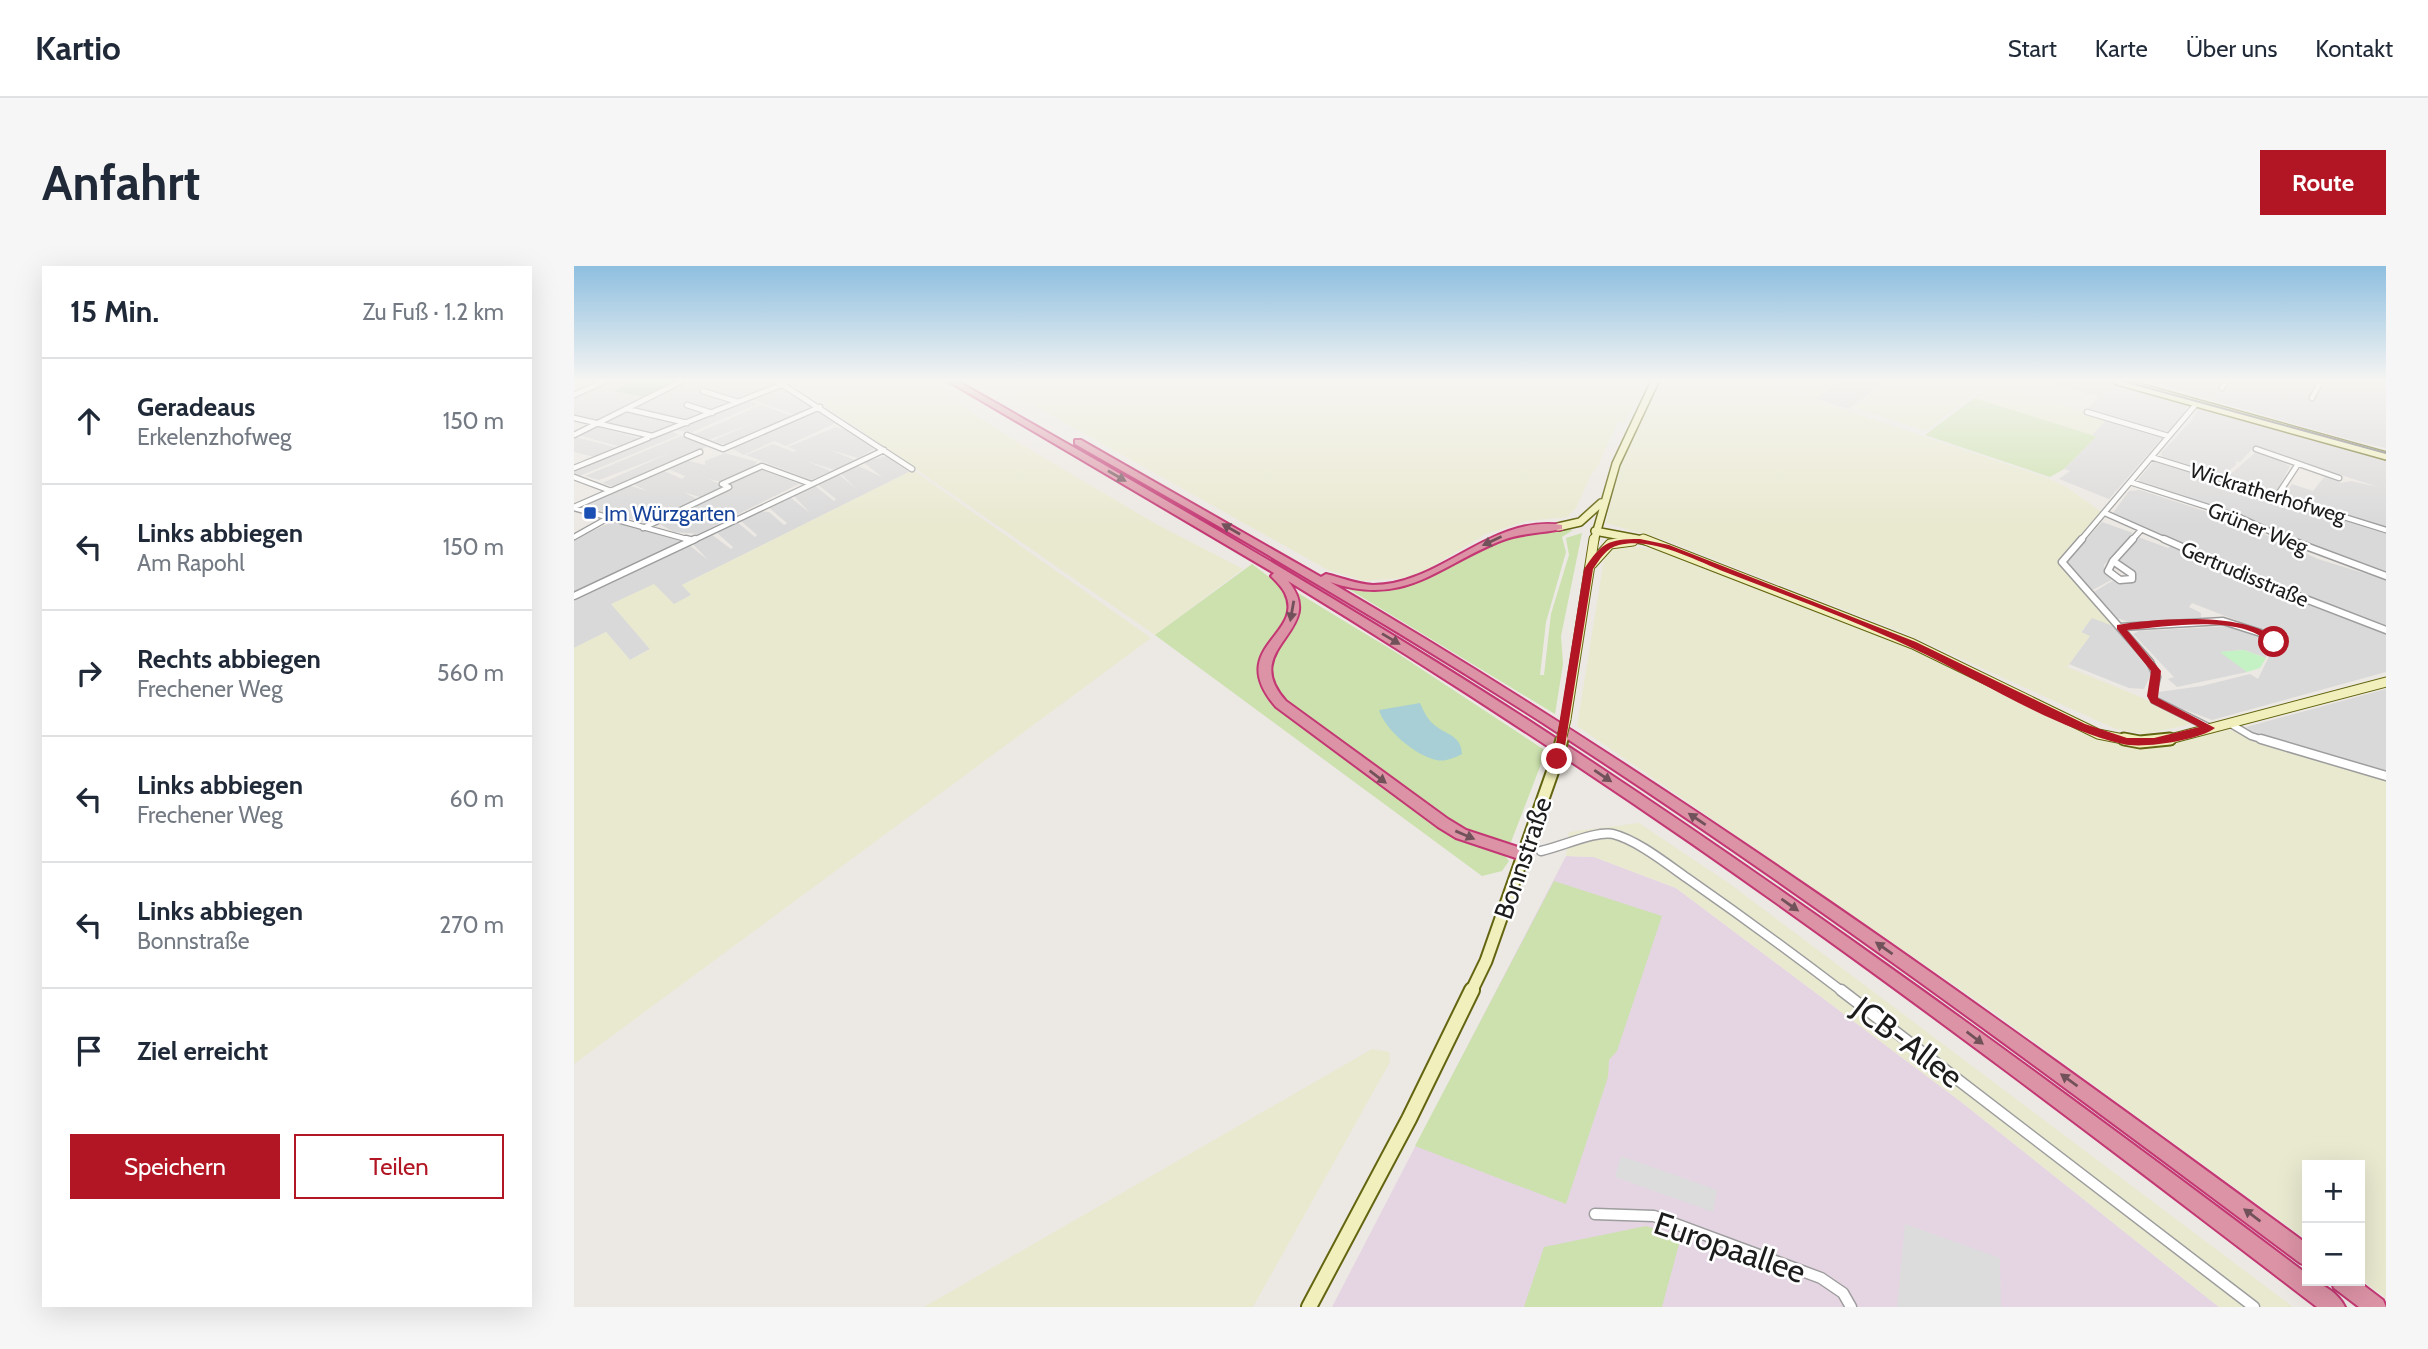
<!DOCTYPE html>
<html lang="de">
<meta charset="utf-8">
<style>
:root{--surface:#fff;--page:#f6f6f7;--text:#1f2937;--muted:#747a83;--line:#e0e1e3;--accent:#b21624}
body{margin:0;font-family:Cabin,sans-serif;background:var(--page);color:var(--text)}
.controls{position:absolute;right:21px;bottom:21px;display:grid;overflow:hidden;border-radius:0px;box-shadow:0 7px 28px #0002}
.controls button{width:63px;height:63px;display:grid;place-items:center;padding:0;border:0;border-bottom:2px solid var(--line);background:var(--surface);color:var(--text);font:35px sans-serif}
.stop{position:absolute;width:21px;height:21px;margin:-16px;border:5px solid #b21624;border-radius:50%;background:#fff}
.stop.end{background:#b21624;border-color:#fff;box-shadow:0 2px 7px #0008}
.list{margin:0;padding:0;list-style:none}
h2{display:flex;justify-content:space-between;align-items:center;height:91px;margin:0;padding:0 28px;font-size:30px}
h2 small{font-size:23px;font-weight:400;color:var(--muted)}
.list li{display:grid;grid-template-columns:46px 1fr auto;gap:21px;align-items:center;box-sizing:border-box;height:126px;padding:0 28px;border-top:2px solid var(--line)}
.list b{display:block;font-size:26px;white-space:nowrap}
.list p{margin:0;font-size:23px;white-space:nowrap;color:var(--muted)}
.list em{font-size:23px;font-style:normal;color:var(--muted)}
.actions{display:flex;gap:14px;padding:21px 28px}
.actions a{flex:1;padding:16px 0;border:2px solid var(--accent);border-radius:0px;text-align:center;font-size:24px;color:var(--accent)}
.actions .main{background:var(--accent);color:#fff}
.icon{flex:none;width:38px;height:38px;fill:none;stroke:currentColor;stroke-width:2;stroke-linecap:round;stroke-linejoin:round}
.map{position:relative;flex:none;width:1812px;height:1041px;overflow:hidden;border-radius:0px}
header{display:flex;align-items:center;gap:42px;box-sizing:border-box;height:98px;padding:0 35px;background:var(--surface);border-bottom:2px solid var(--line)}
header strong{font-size:33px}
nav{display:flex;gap:38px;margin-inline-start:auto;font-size:24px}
.intro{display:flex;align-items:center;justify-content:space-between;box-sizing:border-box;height:168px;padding:0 42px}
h1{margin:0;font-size:49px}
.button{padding:18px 32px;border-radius:0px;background:var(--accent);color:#fff;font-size:24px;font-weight:700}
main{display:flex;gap:42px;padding:0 42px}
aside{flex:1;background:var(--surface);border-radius:0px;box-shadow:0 7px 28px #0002}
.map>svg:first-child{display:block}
.residential{fill:#dad9d9}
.industrial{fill:#e5d5e3}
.farmland{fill:#e9e9d0}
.grass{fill:#cce1ae}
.cemetery{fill:#a7c2a8}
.park{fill:#c4f2c4}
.parking{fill:#dcdcdc}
.water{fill:#a8cfd5}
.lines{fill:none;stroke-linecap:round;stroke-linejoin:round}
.street-far3-casing{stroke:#9d9d9d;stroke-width:7}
.street-far2-casing{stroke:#9d9d9d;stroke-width:9}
.street-far1-casing{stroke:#9d9d9d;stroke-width:11}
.street-casing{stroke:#9d9d9d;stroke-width:13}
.secondary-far3-casing{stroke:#646511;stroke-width:10}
.secondary-far2-casing{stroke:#646511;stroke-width:11}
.secondary-far1-casing{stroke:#646511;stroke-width:15}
.secondary-casing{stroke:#646511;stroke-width:18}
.highway-casing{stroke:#c33773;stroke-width:4}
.street-far3{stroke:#fff;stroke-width:4.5}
.street-far2{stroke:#fff;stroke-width:6}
.street-far1{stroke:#fff;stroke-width:8}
.street{stroke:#fff;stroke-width:10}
.secondary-far3{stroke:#f1f0bc;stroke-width:7}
.secondary-far2{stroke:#f1f0bc;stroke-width:9}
.secondary-far1{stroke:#f1f0bc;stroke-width:11}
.secondary{stroke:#f1f0bc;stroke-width:14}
.highway{fill:#dc93a6;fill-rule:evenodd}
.tram{stroke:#6a6a6a;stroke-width:2}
.secondary-bridge-far1-casing{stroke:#646511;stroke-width:11;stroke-linecap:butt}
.secondary-bridge-casing{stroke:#646511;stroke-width:15;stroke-linecap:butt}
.secondary-bridge-far1{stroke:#f1f0bc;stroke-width:9}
.secondary-bridge{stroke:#f1f0bc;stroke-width:11}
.oneway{fill:#72525a}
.route{fill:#b21624}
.transit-dot{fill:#1a4fb4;stroke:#fff;stroke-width:2.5}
.labels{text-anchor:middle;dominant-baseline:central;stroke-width:5;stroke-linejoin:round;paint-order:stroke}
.far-street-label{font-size:21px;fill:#1c1c1c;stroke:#fff}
.far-transit-label{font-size:21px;fill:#164399;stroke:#fff;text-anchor:start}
.street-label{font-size:26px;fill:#1c1c1c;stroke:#fff}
.near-street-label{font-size:32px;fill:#1c1c1c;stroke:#fff}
</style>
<header>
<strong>Kartio</strong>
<nav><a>Start</a><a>Karte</a><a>Über uns</a><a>Kontakt</a></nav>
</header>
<div class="intro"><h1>Anfahrt</h1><a class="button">Route</a></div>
<main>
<aside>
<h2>15 Min.<small>Zu Fuß · 1.2 km</small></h2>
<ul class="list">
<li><svg class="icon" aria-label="ahead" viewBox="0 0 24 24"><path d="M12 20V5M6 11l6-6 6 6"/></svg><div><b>Geradeaus</b><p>Erkelenzhofweg</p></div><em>150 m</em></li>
<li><svg class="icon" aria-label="left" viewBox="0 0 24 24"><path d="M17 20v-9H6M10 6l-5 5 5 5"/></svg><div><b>Links abbiegen</b><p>Am Rapohl</p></div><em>150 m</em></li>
<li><svg class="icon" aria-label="right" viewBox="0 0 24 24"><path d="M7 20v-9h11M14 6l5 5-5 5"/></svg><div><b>Rechts abbiegen</b><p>Frechener Weg</p></div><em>560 m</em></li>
<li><svg class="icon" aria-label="left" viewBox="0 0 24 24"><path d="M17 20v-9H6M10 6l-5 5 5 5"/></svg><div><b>Links abbiegen</b><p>Frechener Weg</p></div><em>60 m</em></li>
<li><svg class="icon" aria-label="left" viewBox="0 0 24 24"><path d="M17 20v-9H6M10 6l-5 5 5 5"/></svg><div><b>Links abbiegen</b><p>Bonnstraße</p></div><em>270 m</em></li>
<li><svg class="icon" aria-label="arrive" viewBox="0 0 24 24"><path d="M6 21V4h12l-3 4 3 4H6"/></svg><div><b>Ziel erreicht</b></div></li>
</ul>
<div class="actions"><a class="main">Speichern</a><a>Teilen</a></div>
</aside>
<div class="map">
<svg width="1812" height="1041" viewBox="0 0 1812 1041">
<rect width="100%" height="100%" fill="#ece8e3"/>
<path class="residential" d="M35,115H60L40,124L71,131L22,155L0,150V131Z
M110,115H195L203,118L111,155L55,142Z
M1266,115H1313L1274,143L1241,132Z
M1469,115H1534L1615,138L1603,157L1585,152L1602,157L1593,167H1588L1511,145L1525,131Z
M1570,115H1812V182L1781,175Z
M210,121L240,140L222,149L177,133Z
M174,134L184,138L118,166L99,164Z
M187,139L219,150L152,179L138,175L184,155L135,174L121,168Z
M1625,141L1812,193V262L1721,233L1712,227L1718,218L1739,225L1751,210L1767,217L1777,215L1804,221L1686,183L1679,182L1666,196L1662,195V199L1648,211L1589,192L1587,187L1617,155Z
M53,143L109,156L73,168L29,156Z
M245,144L262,157L212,180L200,175L170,189L157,182Z
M1533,153L1589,171L1535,233L1485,213L1496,205L1490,203L1522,171L1518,169Z
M23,161L65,172L66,173L47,181L4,169Z
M262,161L277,166L300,183L284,192L256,184L281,194L261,204L232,195L257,205L237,214L172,189L199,178L220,186L222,184L214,181Z
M97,165L105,169L3,211L0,210V203Z
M107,170L135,180L40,221L28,217L96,187L25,214L11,210Z
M0,171H2L44,182L21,191L0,186Z
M1683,185L1716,200L1703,224H1692L1652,212Z
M151,187L183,196L178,202L147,216L135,213L152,221L129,232L109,226L125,234L101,244L81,238L98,246L74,257L39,249L42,247L38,245L30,247L12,238L54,219L73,225L57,217L88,204L108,213L111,210L92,202L112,194L131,199V195Z
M312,190L335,206L108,319L118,329L99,339L38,338L76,383L56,394L32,366L0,382V333L115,279L134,294L118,277L137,268L157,283L159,281L142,266L163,256L181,271L183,269L166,254L187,245L195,246L210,259L213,257L194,241L216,231L236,247L219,229L240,219L260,235L262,233L243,218L264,208L283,223L266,207L282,199L308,211L289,196Z
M1583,195L1812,267V307L1725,276L1666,249L1566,216L1565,213L1579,196Z
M187,203L225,218L124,268L100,266L84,257L157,221L151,218Z
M1566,224L1661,255L1744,293L1812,314V362L1695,316L1539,247L1555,225Z
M38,256L107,275L0,328V273Z
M1528,256L1559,267L1530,299L1531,307L1539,313L1515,326L1490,297Z
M1564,271L1594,282L1597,280L1693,321L1812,366V406L1638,454L1591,436L1585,431V426L1628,420L1676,408L1684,413L1698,384L1704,386L1710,373L1618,337L1615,341L1627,347V352L1557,357L1543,352L1518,327L1540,314L1554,317L1562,314L1561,307L1542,295Z
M1518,351L1538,359L1573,399L1577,408L1570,423L1555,422L1495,398L1515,371L1507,367Z
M1657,360L1690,370L1694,383L1692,392L1670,384L1648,386L1673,406L1603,421L1594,413L1600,411L1559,368L1565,365Z
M1812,423V506L1681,469L1672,461Z"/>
<path class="industrial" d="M992,590L1020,591L1102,622L1386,835L1645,1041H758Z"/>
<path class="farmland" d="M314,115H357L378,126L371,129L445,177L582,258L669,303L581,369L247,137Z
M416,115H1075L1050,157L1044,155L1024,200L1017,209L1002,242L993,251L953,255L912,268L849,306L830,312L790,315L754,304Z
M1086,115H1185L1474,212L1494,222L1529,247L1486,297L1487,300L1542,361L1518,352L1507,366L1516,370L1493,401L1569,432L1618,458L1571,468L1542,463L1328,366L1096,276L1032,257L1047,191L1074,132Z
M1193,115H1266L1242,131Z
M1338,115H1417L1352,165L1280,142L1318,116L1330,120Z
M1417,118L1506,144L1533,153L1518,169L1400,132Z
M339,204L577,372L0,798V382L32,366L56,394L76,383L37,338L80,318L100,338L117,329L108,319Z
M1044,279L1092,284L1318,374L1525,471L1592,477L1653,463L1812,511V1032L1786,1013V899H1733V974L1415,743L1003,460L1031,287Z
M1065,557L1156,618L1719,1041H1645L1386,835L1102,622L1020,591L992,590L995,566Z
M798,783L815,786L816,796L679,1041H350Z"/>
<path class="grass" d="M1400,132L1518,169L1522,171L1490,203L1476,211L1351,169Z
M985,263L999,264L988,271L992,286L972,356L966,409H970L977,348L995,289L992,272L1008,267L987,370L989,398L981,448L768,319C841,337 874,292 936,270C951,265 969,265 985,263Z
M678,298L712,324L717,344L685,403C685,420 692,429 704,441L890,575L931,590L935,595L928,605L908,610L581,369Z
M724,327L823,387L972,485L937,576C917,580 890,563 873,553L714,440C667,387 732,379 724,327Z
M980,615L1088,650L1043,785L1035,794L1034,811L992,938L841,880Z
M1072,960L1107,971L1088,1041H950L970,981Z"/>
<path class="cemetery" d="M60,115H105L72,131L39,125Z"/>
<path class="park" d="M1670,384L1692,392L1686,402L1673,406L1646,386Z"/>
<path class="parking" d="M1047,890L1143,924L1139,946L1041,911Z
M1331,958L1426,992L1427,1041H1323Z"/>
<path class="water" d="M846,437C850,446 854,455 863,461C874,469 887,470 888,488C880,492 871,496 862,494C841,489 811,464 805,444Z"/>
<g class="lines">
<g class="street-far3-casing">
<path id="street-far3" d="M203,115L338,203
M1648,122L1652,115
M129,125L164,136
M0,129L31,115
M1738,132L1747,115
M113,139L138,147
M53,143L113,157
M1513,146L1594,170
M0,152L78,170L212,117
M0,169L108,115
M113,169L149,183L246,141
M1682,183L1765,212
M1577,191L1812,264
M0,202L74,172
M0,211L37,225
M1556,216L1665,251L1717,275
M1703,230L1724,198
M0,241L126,186
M0,242L116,274
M1531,247L1594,275
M69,262L155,221L148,218L188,200L237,218
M0,271L34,252
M118,275L310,184
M1506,275L1623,137
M1557,275L1567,264"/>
</g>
<g class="street-far2-casing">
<path id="street-far2" d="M112,273L116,274
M1508,273L1488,296L1576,396L1583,411L1578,430L1580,434L1636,462
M1590,273L1685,315L1812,364
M1713,273L1812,310
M1539,295L1558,308V313L1546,314L1534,305Z
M1539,295L1559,273
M0,330L121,273
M1546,361L1649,355L1696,370L1701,376L1699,382
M1655,457L1677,470L1693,475"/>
</g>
<g class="street-far1-casing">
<path id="street-far1" d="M1687,473L1812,510
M967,585C986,581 1024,564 1039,568C1063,574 1093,598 1113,612C1166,649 1218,687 1269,726"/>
</g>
<g class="street-casing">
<path id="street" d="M1267,724L1680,1041
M1021,948L1080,950L1247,1012L1269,1027L1277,1041"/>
</g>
<g class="secondary-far3-casing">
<path id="secondary-far3" d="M1543,115L1812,190
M984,261L1006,256L1027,237
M1021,265L1074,275
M1020,275L1042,198L1081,115"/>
</g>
<g class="secondary-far2-casing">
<path id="secondary-far2" d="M1069,273L1339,378L1524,468L1559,475
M1018,298L1036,278L1059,275
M992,453L1020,273
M1579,475L1596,473L1812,416"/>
</g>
<g class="secondary-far1-casing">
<path id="secondary-far1" d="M1550,473L1566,476L1596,473
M897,726L912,695L983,493"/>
</g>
<g class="secondary-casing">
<path id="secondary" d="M735,1041L835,853L898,724"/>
</g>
<g class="highway-casing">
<path id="highway" d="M374,115H383C577,225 770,335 957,456C1223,629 1479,817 1733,1008V1015C1747,1015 1765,1028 1771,1041H1743C1537,883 1330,725 1117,577C985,486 851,399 714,315C756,365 663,381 712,435L874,553L892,564L956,585L958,589L956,593L951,595L882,572L864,561L702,441C650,381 732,369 711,327C708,321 702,315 697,310L700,307Z
M501,174H507L747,311L752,308C768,312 783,318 799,319C867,319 917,248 988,259V263C968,267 948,267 929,274C864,299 832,342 756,316C1096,515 1416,745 1733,978V1000L1726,997C1479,812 1231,627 972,459C818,360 660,268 501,178Z
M1757,1015H1784L1809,1034L1812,1041H1785L1760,1022Z"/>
</g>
<use href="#street-far3" class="street-far3"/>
<use href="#street-far2" class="street-far2"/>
<use href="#street-far1" class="street-far1"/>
<use href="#street" class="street"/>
<use href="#secondary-far3" class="secondary-far3"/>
<use href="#secondary-far2" class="secondary-far2"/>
<use href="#secondary-far1" class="secondary-far1"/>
<use href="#secondary" class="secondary"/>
<use href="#highway" class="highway"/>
<path class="tram" d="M1549,115L1812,187"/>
<g class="secondary-bridge-far1-casing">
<path id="secondary-bridge-far1" d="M987,475L992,453"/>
</g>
<g class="secondary-bridge-casing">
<path id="secondary-bridge" d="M983,493L988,473"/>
</g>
<use href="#secondary-bridge-far1" class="secondary-bridge-far1"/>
<use href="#secondary-bridge" class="secondary-bridge"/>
</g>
<defs><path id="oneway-solid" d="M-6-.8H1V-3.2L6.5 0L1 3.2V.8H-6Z" transform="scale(1.75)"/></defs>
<g class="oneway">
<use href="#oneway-solid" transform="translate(543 210) rotate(30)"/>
<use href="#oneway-solid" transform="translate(657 263) rotate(-150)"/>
<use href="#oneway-solid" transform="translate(918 275) rotate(155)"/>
<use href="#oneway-solid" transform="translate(718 345) rotate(100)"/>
<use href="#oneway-solid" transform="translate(817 373) rotate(31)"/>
<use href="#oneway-solid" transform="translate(1029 510) rotate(34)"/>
<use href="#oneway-solid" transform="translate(804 511) rotate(37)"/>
<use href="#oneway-solid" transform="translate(1123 553) rotate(-146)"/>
<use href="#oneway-solid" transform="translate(891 569) rotate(23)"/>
<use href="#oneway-solid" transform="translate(1216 639) rotate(35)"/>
<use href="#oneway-solid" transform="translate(1310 682) rotate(-145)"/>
<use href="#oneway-solid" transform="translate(1401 772) rotate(37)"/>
<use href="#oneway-solid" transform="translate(1495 814) rotate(-144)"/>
<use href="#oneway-solid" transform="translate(1678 949) rotate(-143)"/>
</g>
<linearGradient id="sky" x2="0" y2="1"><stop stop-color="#8ebfe0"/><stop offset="0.44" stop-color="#f6f5f2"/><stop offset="1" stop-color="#f6f5f2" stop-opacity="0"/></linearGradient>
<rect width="1812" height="260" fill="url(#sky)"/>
<path class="route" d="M1066,273L1095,279L1342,376L1511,458L1553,472H1580L1625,461L1577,437L1573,430L1577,405L1543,363V359C1581,352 1679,345 1705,376L1697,378C1666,347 1594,361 1553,364L1587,405L1584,432L1641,462C1626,474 1569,483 1549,478C1477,461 1405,413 1338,382C1277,353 1213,330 1151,306C1120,294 1079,271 1045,279C1032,282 1026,293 1019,303L989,493L979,496L1010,303C1028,277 1033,273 1066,273Z"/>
<rect class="transit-dot" x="9" y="240" width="14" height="14" rx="3.5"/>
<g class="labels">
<g class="far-street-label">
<text transform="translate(1694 227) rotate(17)">Wickratherhofweg</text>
<text transform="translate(1684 262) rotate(22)">Grüner Weg</text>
<text transform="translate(1671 308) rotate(23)">Gertrudisstraße</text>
</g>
<g class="far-transit-label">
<text x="30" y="247">Im Würzgarten</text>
</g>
<g class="street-label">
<text transform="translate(949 592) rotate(-71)">Bonnstraße</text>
</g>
<g class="near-street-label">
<text transform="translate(1334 776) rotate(37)">JCB-Allee</text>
<text transform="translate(1156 981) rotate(19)">Europaallee</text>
</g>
</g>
</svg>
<div class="controls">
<button>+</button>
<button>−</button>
</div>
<div class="stop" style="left:1700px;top:376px"></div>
<div class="stop end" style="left:983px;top:493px"></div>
</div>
</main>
